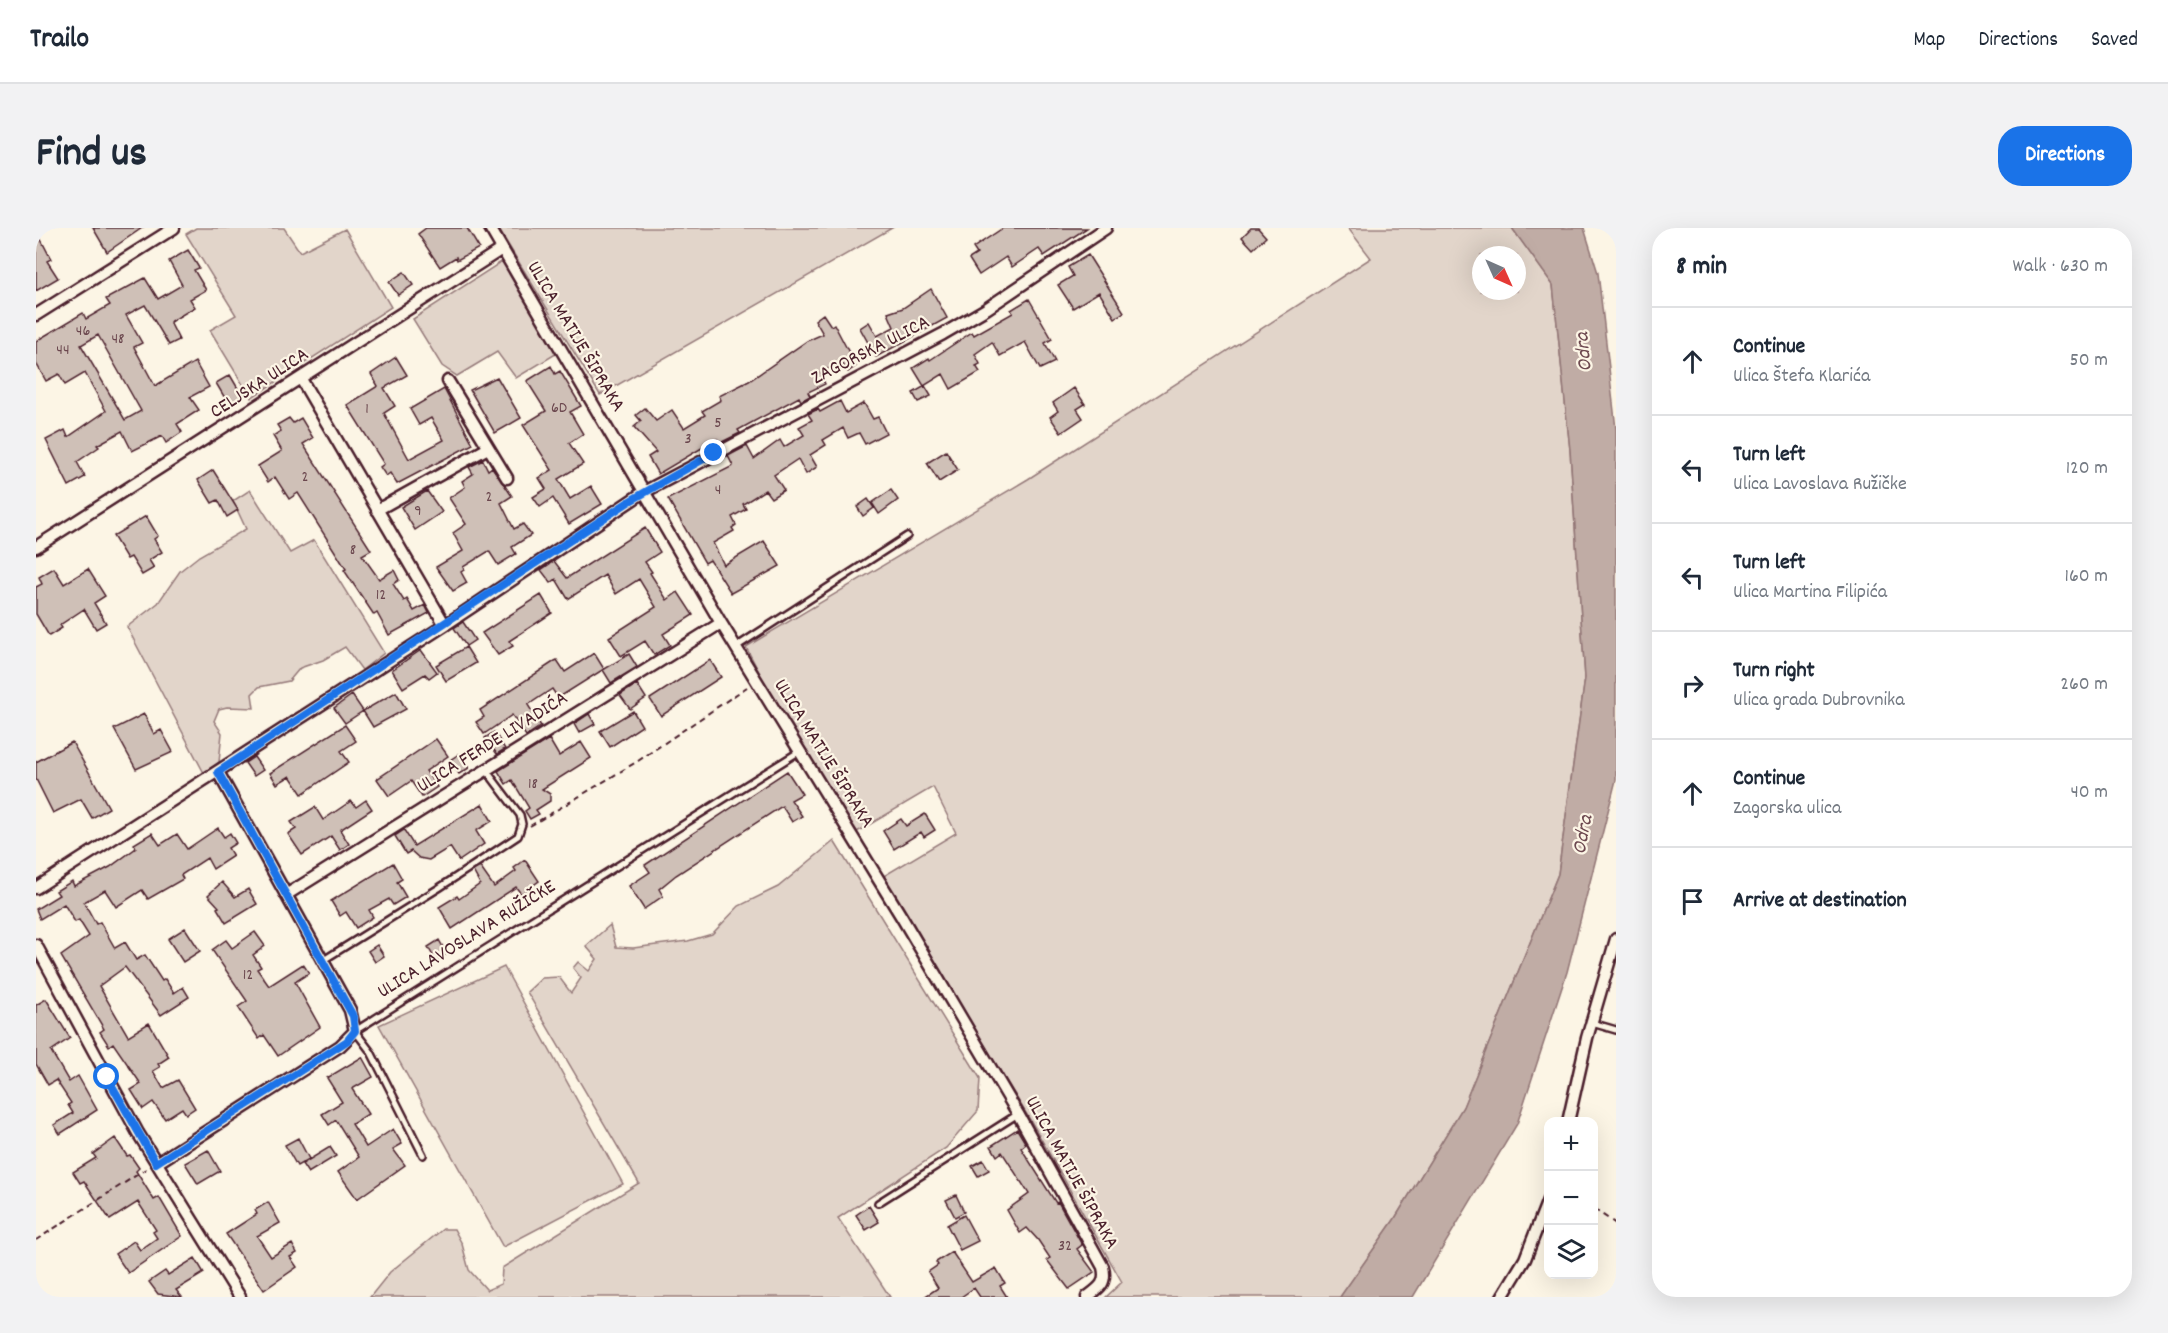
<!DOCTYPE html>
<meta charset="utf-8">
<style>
:root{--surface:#fff;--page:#f2f2f3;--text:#1f2937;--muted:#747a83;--line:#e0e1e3;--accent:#1a73e8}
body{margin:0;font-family:Dekko,sans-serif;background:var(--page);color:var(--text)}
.controls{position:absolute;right:18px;bottom:18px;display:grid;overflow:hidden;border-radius:12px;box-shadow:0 6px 24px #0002}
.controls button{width:54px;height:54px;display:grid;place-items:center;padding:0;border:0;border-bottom:2px solid var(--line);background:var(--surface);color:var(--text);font:30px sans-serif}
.compass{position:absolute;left:1436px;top:18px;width:54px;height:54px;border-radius:50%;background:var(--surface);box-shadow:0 6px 24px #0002;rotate:135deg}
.stop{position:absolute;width:18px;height:18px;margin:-14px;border:4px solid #1a73e8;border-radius:50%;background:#fff}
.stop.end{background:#1a73e8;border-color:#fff;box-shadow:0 2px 6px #0008}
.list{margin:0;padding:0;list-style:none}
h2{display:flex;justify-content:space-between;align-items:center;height:78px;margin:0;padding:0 24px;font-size:26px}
h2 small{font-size:20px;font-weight:400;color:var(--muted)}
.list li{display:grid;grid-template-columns:39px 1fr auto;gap:18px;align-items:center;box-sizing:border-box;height:108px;padding:0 24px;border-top:2px solid var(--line)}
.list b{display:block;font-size:22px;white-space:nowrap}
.list p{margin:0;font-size:20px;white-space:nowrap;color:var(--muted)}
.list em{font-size:20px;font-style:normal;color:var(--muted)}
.icon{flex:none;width:33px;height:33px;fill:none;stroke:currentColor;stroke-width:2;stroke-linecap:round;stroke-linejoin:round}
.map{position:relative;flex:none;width:1580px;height:1069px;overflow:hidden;border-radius:24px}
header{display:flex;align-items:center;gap:36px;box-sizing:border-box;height:84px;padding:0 30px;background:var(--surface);border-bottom:2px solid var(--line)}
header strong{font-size:28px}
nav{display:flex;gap:33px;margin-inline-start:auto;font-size:21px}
.intro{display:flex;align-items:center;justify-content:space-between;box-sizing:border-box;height:144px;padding:0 36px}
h1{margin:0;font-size:42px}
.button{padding:15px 27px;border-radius:24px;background:var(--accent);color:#fff;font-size:21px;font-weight:700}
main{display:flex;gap:36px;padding:0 36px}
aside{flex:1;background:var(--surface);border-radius:24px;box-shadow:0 6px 24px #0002}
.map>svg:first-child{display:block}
.green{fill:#e2d5ca;stroke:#967a7a;stroke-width:1.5;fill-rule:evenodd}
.water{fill:#c0aca5;stroke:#917474;stroke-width:1.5}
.building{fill:#cfc0b7;stroke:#4a1f2b;stroke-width:1.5;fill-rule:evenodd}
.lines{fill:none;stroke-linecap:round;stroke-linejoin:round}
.service-casing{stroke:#4a1f2b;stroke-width:10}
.minor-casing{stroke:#4a1f2b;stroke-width:15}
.path{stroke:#4a1f2b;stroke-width:2;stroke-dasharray:6 4.5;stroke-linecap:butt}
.service{stroke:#fcf5e5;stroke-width:5}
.minor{stroke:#fcf5e5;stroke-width:10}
.route{stroke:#1a73e8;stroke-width:8}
.labels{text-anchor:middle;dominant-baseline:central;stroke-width:4.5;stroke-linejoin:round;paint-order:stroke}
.number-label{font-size:16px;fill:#6b474e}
.street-label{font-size:20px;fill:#4a1f2b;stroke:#fcf5e5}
.water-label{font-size:21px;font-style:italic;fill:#6d4950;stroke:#fcf5e5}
</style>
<header>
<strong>Trailo</strong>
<nav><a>Map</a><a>Directions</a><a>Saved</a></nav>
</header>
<div class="intro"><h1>Find us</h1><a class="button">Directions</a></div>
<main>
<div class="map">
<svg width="1580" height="1069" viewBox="0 0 1580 1069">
<rect width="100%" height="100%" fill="#fcf5e5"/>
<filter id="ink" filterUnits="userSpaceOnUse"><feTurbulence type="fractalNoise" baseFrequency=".0167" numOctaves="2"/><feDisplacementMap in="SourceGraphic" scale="12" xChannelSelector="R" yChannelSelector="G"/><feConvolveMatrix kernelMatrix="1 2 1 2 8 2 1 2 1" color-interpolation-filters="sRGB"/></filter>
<g filter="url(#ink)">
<path class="green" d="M160,0H248L264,24L309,1L355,79L215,170L174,102L200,87L150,6Z
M462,0H856L564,167Z
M1312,0H1476L1517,57L1534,222L1549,450L1522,646L1427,879L1358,992L1304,1069H1070L1086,1054L996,895L846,649L920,605L897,559L821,604L750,495L710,419L992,251L1335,30ZM1445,27H1481V63H1445Z
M465,34L471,36L523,124L480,150L461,124L421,148L406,138L377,91Z
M214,262L254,325L278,312L348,425L326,442L309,419L287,432L264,440L253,453L223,459L216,466L218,480L191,479L183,481L178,493L186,505L183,534L168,545L91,399L122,375L144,343L163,328L210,301L197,273Z
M798,613L944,850L942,883L910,920L802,990L854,1069H334L354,1044L407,1001H418L426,1016L433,1042L451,1062L465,1056L466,1040L603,955L491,764L506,750L523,749L535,765L545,750L537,740L542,734L553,743L561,731L550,718L574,697L580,719L597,720L652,713L676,706L703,678L742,659Z
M468,739L587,956L467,1019L343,797Z"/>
<path class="water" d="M1476,0H1548L1562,45L1580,201V552L1531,744L1481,896L1377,1069H1304L1358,992L1427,879L1522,646L1549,450L1534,222L1517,57Z"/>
<path class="building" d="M57,0H106L71,24Z
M390,0H431L443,20L421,32L420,29L404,39L382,6Z
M967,0H1051L1008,28L1003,21L976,39L970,29L943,47L933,31L941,26L937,20Z
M1215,0H1222L1230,9L1217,21L1206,9Z
M0,2L15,31L11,33L22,50L0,63Z
M152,22L163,40L158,42L170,62L154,71L159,79L134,94L143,112L133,117L109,77L90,87L106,115L98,119L119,158L159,134L173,159L154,169L163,182L141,196L146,204L130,215L126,208L96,223L86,203L61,217L63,219L41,234L49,249L33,258L10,212L29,202L32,209L70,183L49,145L29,157L23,146L10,153L0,135V113L47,85L50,91L74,77L70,71L109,50L122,71L146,57L133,33ZM62,107L105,183L89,192L45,117Z
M1052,27L1088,84L1079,90L1063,64L1037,80L1022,57L1037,48L1032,39Z
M368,44L377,57L362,67L353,54Z
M895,61L911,90L840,129L824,100L833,94L841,108L858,99L852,85L867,80Z
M993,71L1016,111L1009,115L1019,134L1004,141L989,114L964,128L956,114L939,126L944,136L940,138L944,144L915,161L907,146L888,158L877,140L893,130L894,132L936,104L938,107L977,85L975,82Z
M787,86L795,98L798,96L820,138L812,144L805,134L784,145L789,156L772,164L774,168L765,173L763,169L702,202L704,205L684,215L681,211L622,246L612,229L620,224L598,199L605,193L600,187L609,180L620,193L636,182L648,200L669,187L666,183L685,172L683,168L713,153L771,113L787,106L779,92Z
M360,129L371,147L348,160L359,178L348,185L373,231L408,212L395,190L383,197L374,181L408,161L437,216L361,256L354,245L350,248L344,239L348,236L311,177L342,158L335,146Z
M515,138L519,146L524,143L545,178L534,184L547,206L533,215L547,236L522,251L534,271L555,258L566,276L533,296L517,270L504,279L497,269L510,261L503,250L516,242L487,197L510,183L491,153Z
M194,147L207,169L193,177L180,155Z
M461,149L485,190L459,205L434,162Z
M889,158L895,168L882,174L877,165Z
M1038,160L1049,176L1041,181L1047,190L1025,205L1014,189L1022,183L1017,175Z
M804,173L810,185L828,175L837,191L842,189L850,205L829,216L823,205L812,210L807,200L787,212L790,217L774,227L781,239L770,246L762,231L738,247L748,262L735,270L729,262L707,276L710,281L696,289L700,297L696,300L698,303L677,315L688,337L728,313L744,338L695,365L674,332L669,335L632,271L697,238L692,228L711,218L718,231L744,212L748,219L768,207L763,199L776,192L772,186L782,181L784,184Z
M253,190L257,195L265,190L277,210L267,216L335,322L326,327L343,351L358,342L363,352L357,356L368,373L371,371L378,383L389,377L393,385L353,407L341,385L338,387L308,342L310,341L262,265L253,271L239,249L232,254L222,238L246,223L237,208L245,203L241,197Z
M910,223L922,242L903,254L891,235Z
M447,232L452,242L456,239L476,268L465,275L478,301L487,296L495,307L476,319L480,326L462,337L453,323L427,339L428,342L425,344L431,355L417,363L400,339L427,323L417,305L430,296L413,270L429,259L426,253L437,246L433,239Z
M177,242L202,282L191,289L182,272L176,275L162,252Z
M855,262L862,272L843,286L836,275Z
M391,263L406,284L379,302L365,279Z
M832,271L838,280L827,288L821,279Z
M110,288L122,308L118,311L126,324L113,332L118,340L106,347L95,329L91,331L77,308Z
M609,300L624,324L609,334L616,344L614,345L631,372L642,364L657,387L627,406L634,417L618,427L609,413L585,428L573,409L620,379L603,351L580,366L569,347L532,371L520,351L515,355L505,342L518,333L531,350Z
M18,340L28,356L52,341L69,368L58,375L70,395L60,401L48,381L24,397L26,400L13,408L0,386V359L6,356L3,349Z
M505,367L516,385L473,413L477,418L462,427L446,405Z
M427,394L439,412L430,418L418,400Z
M430,419L440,435L410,453L400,437Z
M385,422L401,444L393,450L389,446L367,460L356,442Z
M558,425L568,441L522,470L516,461L492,477L505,498L490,508L476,487L448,506L440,494L448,489L444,482L519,433L521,432L529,444Z
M593,426L601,439L575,455L567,442Z
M674,432L685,449L625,488L614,471Z
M601,456L610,470L594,481L584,467Z
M360,464L370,481L337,499L327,483Z
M316,467L327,483L309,495L298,480Z
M597,483L606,498L574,519L564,503Z
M108,486L118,506L125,502L137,524L100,541L78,501Z
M553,486L559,496L543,505L538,496Z
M309,497L320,513L305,523L313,534L266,566L254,548L241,556L234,545Z
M458,504L469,521L461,526L449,510Z
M400,511L412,528L390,543L401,559L386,569L375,553L353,568L341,551Z
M513,511L523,528L545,514L555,530L506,561L514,566V573L500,582L503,586L494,591L489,583L493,580L476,552L470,556L462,543Z
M36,514L73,580L56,590L45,571L17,585L0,551V534Z
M423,526L433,540L423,546L414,532Z
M218,529L227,542L218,548L209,535Z
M751,543L766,566L755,572L766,588L756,594L746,578L640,647L623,661L627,668L608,681L593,658L614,644L609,637Z
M330,572L336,581L304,602L313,616L304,622L295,608L266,627L252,606L260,601L255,594L279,579L287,592L315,573L320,579Z
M446,576L456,593L440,603L448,616L423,633L414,619L393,632L383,630L375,623L370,626L359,608L368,602L378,618Z
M889,586L899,602L888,609L885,604L858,621L847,603L865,591L870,598Z
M182,600L188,609L194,605L200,615L192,620L197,628L177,641L171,630L145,647L147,651L112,671L106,662L80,679L69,662L48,674L60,696L64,694L79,720L89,714L100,732L109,727L126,753L129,751L138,765L147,759L153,769L125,787L89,739L63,758L92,808L113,795L133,829L122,836L124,839L117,843L127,860L142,852L159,880L150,886L146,880L129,891L117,874L107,881L95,862L105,856L77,815L73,818L64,804L68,801L25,728L53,708L43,692L39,694L28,676L4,691L0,681L23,667L20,663L36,653L38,658L74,639L100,620L98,616L116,605L124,617L141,606L151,621Z
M489,632L503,653L485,666L480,659L416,701L403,679L421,668L423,671L444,656L437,643L444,639L458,659L480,643L478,640Z
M357,635L366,651L361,654L370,669L357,677L353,671L333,682L337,689L320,700L310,684L304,688L295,673Z
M186,654L199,669L212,661L221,676L190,695L181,680L183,679L172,667Z
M149,700L164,723L147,734L132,711Z
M219,704L229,718L217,727L225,739L221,741L233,758L267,736L273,745L259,754L284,799L242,828L228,807L223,811L202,779L211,773L176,722L190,712L196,720Z
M403,712L411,726L400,733L392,719Z
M341,717L348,728L339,734L332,723Z
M10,771L34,810L15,823L33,854L42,848L61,882L24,906L18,897L37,885L32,877L35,875L20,852L12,857L0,836V777Z
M326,829L337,849L316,861L332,886L316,896L330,919L357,901L366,916L357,921L369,937L321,971L302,944L323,929L300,892L293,897L286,886L306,874L291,850Z
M981,901L990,916L985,920L1020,975L1022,974L1046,1017L1041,1021L1058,1044L1033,1061L1011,1032L1014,1030L1002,1012L991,1000L984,1005L971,982L993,966L966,924L961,928L955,918Z
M79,910L91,928L94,927L103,940L100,943L118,972L123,969L146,1008L92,1045L79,1026L98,1013L104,1022L121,1010L117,1004L120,1002L102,974L74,992L48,953L44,955L37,944L60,930L57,926Z
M262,910L273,931L261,938L249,917Z
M294,919L300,928L272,945L266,936Z
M172,922L184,943L162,956L149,935Z
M947,932L953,942L942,948L936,938Z
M920,967L928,984L919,989L910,972Z
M232,974L244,995L221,1008L235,1029L256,1016L261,1025L254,1029L261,1039L228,1062L190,1006L221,986L219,982Z
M833,978L843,994L830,1002L820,987Z
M928,987L942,1013L924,1022L911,997Z
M916,1024L936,1054L960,1040L969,1055L964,1058L971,1069H944L938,1060L925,1069H888L902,1060L892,1044L902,1037L900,1034Z
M159,1030L168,1045L140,1062L146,1069L122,1066L113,1054L129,1043L132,1047Z"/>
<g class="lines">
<g class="service-casing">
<path id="service" d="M700,419L871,308
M286,733L403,660L482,608L486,596L484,587L450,542
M1556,795L1580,802
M387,927L335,824L319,803L764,523
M842,975L982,886"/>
</g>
<g class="minor-casing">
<path id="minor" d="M454,0L685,395L865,688L982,886L1067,1039C1071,1056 1063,1060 1051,1069
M0,87L138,0
M265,151L409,397
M412,153L471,250
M341,282L452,220
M0,319L466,21
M0,660L409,397L608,264L907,106L950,81L1070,0
M250,667L685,395
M0,717L102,905L204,1069
M1532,894L1551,810L1580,711
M121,935L304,818L319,803L314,782L182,544
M1466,1069L1489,1031L1512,972"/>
</g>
<path class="path" d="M494,598L602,533L711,459
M1558,981L1580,996
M0,1012L110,941"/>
<use href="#service" class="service"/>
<use href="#minor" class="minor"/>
</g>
</g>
<g class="lines" filter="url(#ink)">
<path class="route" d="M71,849L120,935L311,813L319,803L317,788L182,544L594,273L678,225"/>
</g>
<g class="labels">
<g class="number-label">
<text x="47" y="103">46</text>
<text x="82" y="111">48</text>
<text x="27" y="122">44</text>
<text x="523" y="180">6D</text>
<text x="331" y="181">1</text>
<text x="682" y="195">5</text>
<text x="652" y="211">3</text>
<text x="269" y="249">2</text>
<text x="682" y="262">4</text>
<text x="453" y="269">2</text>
<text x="382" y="283">9</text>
<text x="317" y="322">8</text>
<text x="345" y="367">12</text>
<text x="497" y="556">18</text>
<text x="212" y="747">12</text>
<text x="1029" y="1018">32</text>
</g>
<g class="street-label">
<text transform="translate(539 109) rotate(59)">ULICA MATIJE ŠIPRAKA</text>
<text transform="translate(835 123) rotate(-27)">ZAGORSKA ULICA</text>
<text transform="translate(224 156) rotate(-33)">CELJSKA ULICA</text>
<text transform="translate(457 515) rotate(-32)">ULICA FERDE LIVADIĆA</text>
<text transform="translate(787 526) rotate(58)">ULICA MATIJE ŠIPRAKA</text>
<text transform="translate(431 712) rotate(-32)">ULICA LAVOSLAVA RUŽIČKE</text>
<text transform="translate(1035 945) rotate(61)">ULICA MATIJE ŠIPRAKA</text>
</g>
<g class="water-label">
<text transform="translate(1549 124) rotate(-95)">Odra</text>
<text transform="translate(1548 607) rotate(-79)">Odra</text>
</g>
</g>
</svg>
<div class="controls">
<button>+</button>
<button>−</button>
<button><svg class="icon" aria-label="layers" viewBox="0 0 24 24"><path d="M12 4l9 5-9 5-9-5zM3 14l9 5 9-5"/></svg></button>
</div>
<svg class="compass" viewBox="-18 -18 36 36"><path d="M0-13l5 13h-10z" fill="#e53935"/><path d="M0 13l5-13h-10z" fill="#747a83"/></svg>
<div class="stop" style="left:71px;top:849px"></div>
<div class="stop end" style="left:678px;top:225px"></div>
</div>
<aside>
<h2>8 min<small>Walk · 630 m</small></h2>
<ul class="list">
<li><svg class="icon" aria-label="ahead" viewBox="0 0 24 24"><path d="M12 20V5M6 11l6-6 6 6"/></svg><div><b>Continue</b><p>Ulica Štefa Klarića</p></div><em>50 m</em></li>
<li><svg class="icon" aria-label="left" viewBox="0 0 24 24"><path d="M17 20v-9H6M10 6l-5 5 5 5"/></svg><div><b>Turn left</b><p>Ulica Lavoslava Ružičke</p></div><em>120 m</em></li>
<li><svg class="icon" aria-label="left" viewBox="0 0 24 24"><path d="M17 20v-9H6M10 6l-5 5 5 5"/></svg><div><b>Turn left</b><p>Ulica Martina Filipića</p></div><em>160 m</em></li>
<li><svg class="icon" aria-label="right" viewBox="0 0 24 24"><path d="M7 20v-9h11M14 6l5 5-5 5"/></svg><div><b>Turn right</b><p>Ulica grada Dubrovnika</p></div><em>260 m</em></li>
<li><svg class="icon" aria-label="ahead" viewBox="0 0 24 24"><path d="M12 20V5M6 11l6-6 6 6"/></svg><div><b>Continue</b><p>Zagorska ulica</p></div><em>40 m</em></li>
<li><svg class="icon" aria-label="arrive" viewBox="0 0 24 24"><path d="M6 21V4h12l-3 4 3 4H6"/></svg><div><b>Arrive at destination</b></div></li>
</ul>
</aside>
</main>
